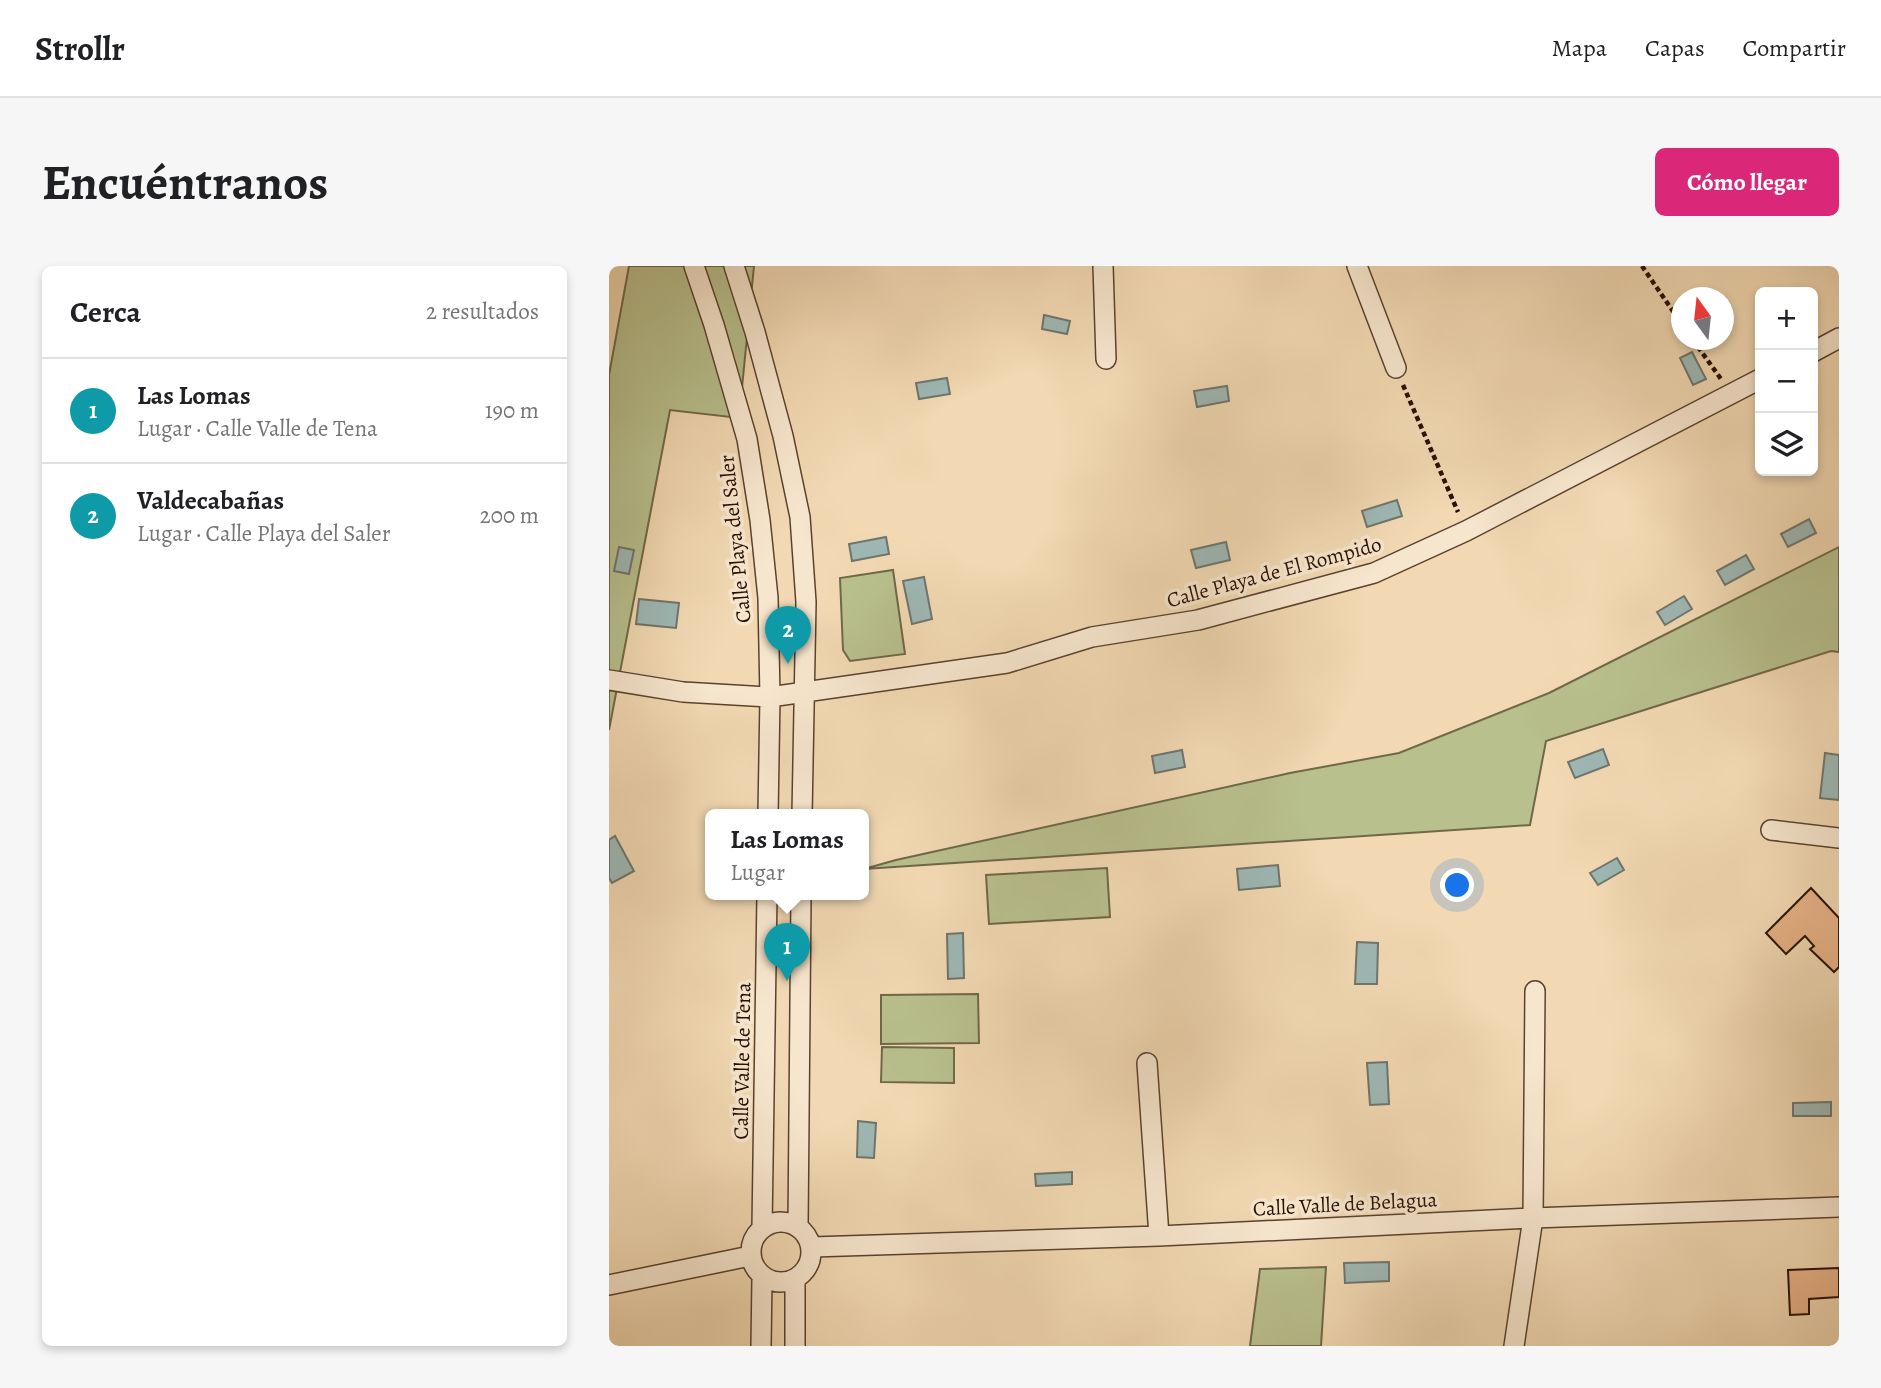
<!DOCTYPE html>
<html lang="es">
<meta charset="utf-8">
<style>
:root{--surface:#fff;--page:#f6f6f6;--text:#202124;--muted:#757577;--line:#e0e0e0;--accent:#db2777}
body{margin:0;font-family:Alegreya,serif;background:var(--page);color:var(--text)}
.controls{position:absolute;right:21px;top:21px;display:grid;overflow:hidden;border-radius:10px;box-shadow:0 4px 10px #0003}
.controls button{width:63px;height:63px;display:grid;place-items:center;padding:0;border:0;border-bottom:2px solid var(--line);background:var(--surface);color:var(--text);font:35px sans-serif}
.compass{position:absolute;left:1062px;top:21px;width:63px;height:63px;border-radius:50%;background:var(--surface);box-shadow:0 4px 10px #0003;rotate:345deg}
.you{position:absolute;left:849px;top:620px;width:24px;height:24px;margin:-18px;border:5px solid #fff;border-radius:50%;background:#1a73e8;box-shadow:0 0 0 10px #1a73e833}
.badge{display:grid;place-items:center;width:46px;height:46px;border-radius:50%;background:var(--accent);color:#fff;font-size:23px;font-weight:700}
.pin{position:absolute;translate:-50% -58px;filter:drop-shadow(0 2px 4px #0008)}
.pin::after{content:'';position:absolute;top:37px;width:24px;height:21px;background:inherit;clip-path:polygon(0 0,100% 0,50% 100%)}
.popup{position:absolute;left:96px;top:543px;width:164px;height:91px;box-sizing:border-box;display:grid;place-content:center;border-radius:10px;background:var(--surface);filter:drop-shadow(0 2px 5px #0005);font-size:23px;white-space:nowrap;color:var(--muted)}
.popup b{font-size:26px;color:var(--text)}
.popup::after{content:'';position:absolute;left:50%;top:100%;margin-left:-14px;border:14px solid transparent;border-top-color:var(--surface)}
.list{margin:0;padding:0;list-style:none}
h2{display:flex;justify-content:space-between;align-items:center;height:91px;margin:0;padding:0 28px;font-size:30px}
h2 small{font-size:23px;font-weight:400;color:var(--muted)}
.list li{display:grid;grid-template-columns:46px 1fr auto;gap:21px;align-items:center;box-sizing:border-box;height:105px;padding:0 28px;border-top:2px solid var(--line)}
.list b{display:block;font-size:26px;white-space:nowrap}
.list p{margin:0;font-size:23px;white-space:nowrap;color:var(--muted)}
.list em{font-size:23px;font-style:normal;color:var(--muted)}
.icon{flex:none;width:38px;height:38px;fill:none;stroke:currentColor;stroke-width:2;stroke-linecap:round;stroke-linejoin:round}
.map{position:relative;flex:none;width:1230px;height:1080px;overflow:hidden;border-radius:10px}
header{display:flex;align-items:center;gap:42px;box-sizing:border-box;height:98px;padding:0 35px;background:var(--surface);border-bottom:2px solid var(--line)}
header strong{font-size:33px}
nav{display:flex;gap:38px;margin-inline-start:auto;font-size:24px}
.intro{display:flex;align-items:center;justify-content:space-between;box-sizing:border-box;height:168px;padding:0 42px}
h1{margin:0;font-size:49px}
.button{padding:18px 32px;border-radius:10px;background:var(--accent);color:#fff;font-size:24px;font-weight:700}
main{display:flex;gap:42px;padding:0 42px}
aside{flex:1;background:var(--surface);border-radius:10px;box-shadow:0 4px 10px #0003}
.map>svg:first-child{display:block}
.green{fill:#b8c08e;stroke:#706848;stroke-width:2}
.water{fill:#9eb8b5;stroke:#6f756d;stroke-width:2}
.building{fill:#e8b388;stroke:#281002;stroke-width:2}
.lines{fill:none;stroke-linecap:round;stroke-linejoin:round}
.minor-casing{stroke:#5a422e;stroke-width:22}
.path{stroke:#281002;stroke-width:4.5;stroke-dasharray:5 3.5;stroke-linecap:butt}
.minor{stroke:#f7e6ce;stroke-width:19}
.labels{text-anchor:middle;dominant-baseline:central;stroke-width:7;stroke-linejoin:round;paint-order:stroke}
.street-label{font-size:21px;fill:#281002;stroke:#f7e6ce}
</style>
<header>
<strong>Strollr</strong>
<nav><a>Mapa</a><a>Capas</a><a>Compartir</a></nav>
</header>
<div class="intro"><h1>Encuéntranos</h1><a class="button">Cómo llegar</a></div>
<main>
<aside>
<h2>Cerca<small>2 resultados</small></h2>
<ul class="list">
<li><span class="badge" style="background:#0f9aa8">1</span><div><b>Las Lomas</b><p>Lugar · Calle Valle de Tena</p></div><em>190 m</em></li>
<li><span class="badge" style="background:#0f9aa8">2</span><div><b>Valdecabañas</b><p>Lugar · Calle Playa del Saler</p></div><em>200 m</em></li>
</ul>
</aside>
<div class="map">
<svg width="1230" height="1080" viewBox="0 0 1230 1080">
<rect width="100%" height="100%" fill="#f2d9b3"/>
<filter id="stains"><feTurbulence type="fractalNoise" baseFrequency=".00286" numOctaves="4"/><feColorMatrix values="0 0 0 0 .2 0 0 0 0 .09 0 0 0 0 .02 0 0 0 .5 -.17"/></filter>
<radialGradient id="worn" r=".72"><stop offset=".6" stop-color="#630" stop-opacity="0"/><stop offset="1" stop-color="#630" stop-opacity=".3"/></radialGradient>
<path class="green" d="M20,0H145L130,152L61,144L0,464V109Z
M1230,281V386L1222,385L937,475L921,559L255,603L287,594L681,507L790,487L940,427Z
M284,304L296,388L241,395L234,384L231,312Z
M498,602L501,651L380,658L377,609Z
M369,728L370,777L272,778V729Z
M273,781L345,782V817L272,816Z
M717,1001L712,1080H641L651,1003Z"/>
<path class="water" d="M435,49L461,55L458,68L433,63Z
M1083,86L1097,113L1084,119L1071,92Z
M338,112L341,128L310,133L307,117Z
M618,120L620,135L588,141L585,125Z
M788,234L793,250L758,261L753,245Z
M1200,253L1207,267L1179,281L1172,268Z
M277,271L280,288L243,295L240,278Z
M617,276L621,294L587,302L582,284Z
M10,281L25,284L20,308L5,305Z
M1137,289L1145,303L1116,319L1108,305Z
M315,311L323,353L303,358L294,315Z
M1075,330L1083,343L1056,359L1048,346Z
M30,333L70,337L67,362L27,358Z
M994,483L1000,499L966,512L959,496Z
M573,484L576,501L546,507L543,490Z
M1216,487L1230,489V534L1211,532Z
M6,570L25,605L3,617L0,612V574Z
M1008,592L1015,604L989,619L981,607Z
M669,599L671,620L630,624L628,603Z
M354,667L355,712L339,713L338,668Z
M748,676L769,677L768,718H746Z
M778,796L780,838L761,839L758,797Z
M1222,836V850H1184V837Z
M249,855L267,857L265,892L248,891Z
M463,906V918L427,920L426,908Z
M780,996V1015L736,1017L735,997Z"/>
<path class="building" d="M1202,622L1230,652V701L1225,706L1201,683L1205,680L1196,670L1177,688L1157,667Z
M1230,1002V1031L1200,1033V1048L1181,1049L1179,1004Z"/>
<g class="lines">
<g class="minor-casing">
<path id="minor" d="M85,0L105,59L138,173L151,254L159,332L161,431L159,549
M125,0L146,66L174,170L191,251L197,336L193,549
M494,0L497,93
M748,0L787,102
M1204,86L1230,72
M0,414L74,426L161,431L398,397L483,371L589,354L765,307L857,265L1151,113
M1162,564L1230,572
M538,797L550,970
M142 986a30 30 0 1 1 60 0a30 30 0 1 1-60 0Z
M189,961L192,629
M153,962L158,629
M203,981L550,970L924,952L1230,941
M0,1019L141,990
M152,1080L153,1011
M186,1080V1014
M905,1080L924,952L926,725"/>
</g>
<path class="path" d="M1033,0L1072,57
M1084,74L1112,113
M794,119L849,246"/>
<use href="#minor" class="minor"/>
</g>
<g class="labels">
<g class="street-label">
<text transform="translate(126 273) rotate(-96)">Calle Playa del Saler</text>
<text transform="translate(665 306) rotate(-15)">Calle Playa de El Rompido</text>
<text transform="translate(133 795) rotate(-89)">Calle Valle de Tena</text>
<text transform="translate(736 938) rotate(-3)">Calle Valle de Belagua</text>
</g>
</g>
<rect width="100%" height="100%" filter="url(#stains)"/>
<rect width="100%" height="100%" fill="url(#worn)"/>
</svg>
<div class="controls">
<button>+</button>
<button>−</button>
<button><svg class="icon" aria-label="layers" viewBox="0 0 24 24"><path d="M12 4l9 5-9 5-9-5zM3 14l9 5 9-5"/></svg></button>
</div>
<svg class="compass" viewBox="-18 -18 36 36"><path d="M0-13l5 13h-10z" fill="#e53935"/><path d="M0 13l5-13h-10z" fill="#757577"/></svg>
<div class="you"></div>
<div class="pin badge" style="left:178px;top:715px;background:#0f9aa8">1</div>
<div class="popup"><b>Las Lomas</b>Lugar</div>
<div class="pin badge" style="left:179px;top:398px;background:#0f9aa8">2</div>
</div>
</main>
